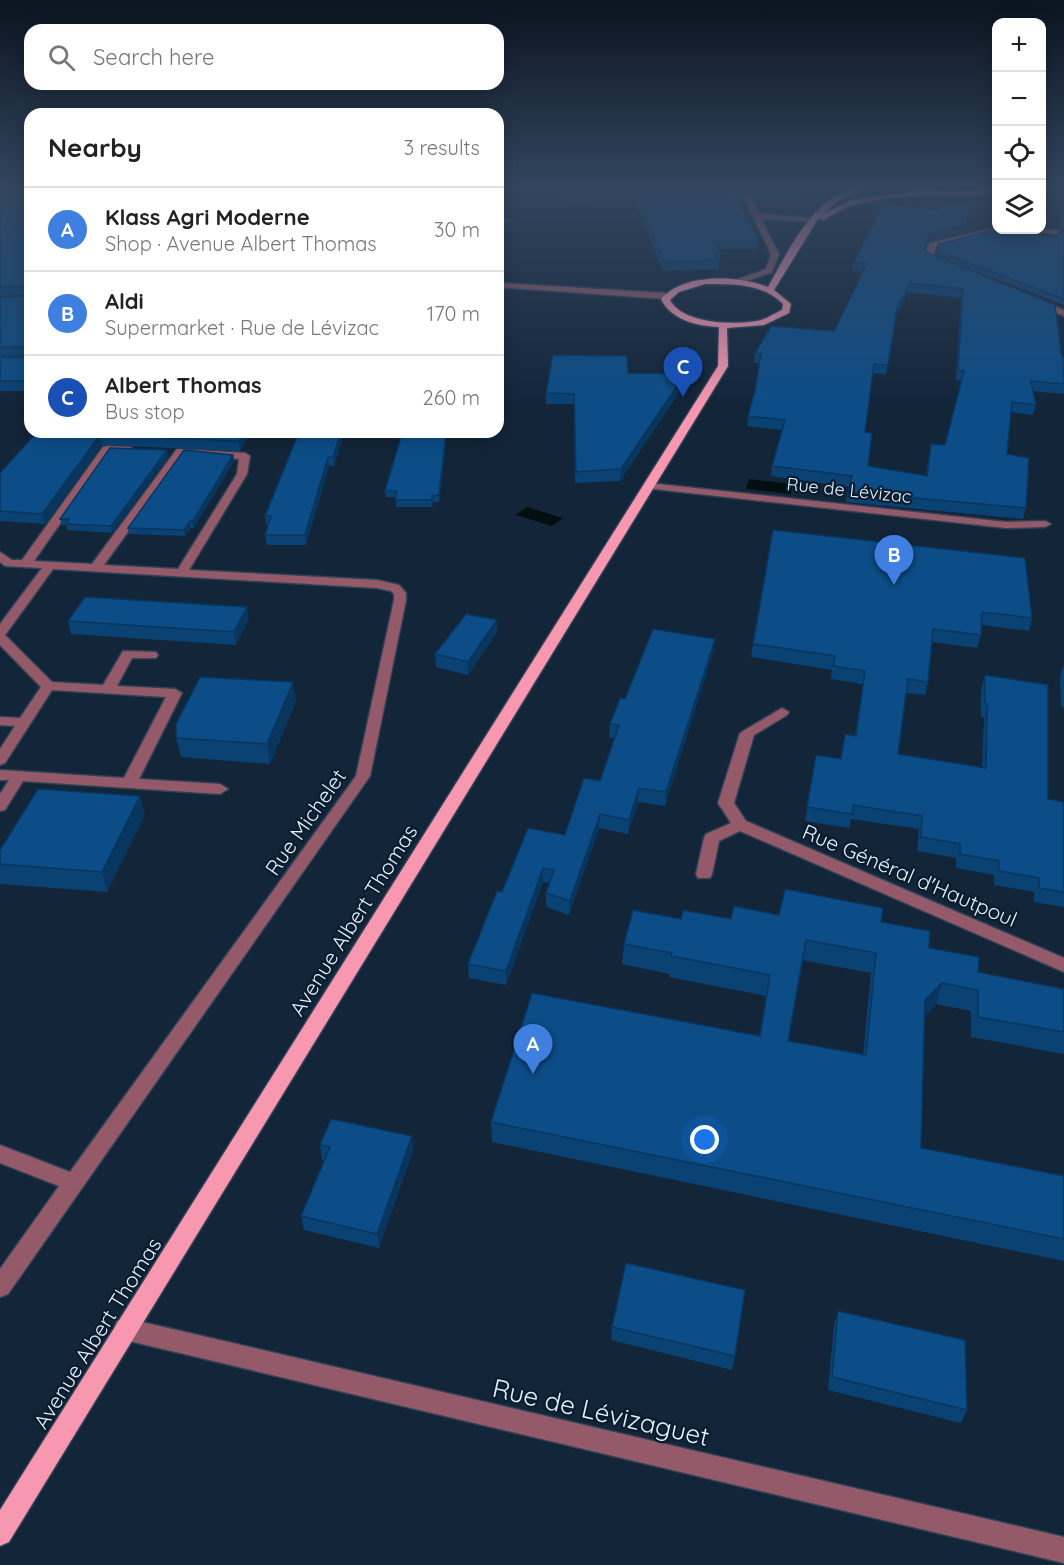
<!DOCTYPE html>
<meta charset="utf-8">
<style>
:root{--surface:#fff;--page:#f6f6f6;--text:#222;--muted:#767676;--line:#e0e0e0;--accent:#75632a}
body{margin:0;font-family:Quicksand,sans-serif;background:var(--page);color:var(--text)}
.controls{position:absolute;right:18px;top:18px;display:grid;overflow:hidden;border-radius:12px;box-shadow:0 3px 15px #0003}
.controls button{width:54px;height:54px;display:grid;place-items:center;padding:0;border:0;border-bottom:2px solid var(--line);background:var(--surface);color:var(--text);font:30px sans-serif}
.you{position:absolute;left:705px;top:1140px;width:21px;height:21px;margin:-15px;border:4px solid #fff;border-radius:50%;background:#1a73e8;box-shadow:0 0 0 9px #1a73e833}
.badge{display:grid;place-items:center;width:39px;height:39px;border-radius:50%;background:var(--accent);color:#fff;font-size:20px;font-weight:700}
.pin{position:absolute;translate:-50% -50px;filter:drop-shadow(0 2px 3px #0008)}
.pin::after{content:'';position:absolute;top:32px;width:21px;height:18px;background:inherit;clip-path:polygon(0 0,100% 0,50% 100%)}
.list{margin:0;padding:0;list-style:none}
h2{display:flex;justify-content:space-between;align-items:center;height:78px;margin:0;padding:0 24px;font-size:26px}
h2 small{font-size:20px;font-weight:400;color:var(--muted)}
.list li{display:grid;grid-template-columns:39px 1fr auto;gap:18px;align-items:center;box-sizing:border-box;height:84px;padding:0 24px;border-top:2px solid var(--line)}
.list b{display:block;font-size:22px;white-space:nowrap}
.list p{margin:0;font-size:20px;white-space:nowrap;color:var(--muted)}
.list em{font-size:20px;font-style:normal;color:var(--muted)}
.icon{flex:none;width:33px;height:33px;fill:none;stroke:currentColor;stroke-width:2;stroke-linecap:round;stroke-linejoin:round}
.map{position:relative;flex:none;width:1064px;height:1565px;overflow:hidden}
.search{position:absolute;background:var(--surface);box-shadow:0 3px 15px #0003;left:24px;top:24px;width:480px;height:66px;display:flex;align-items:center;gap:15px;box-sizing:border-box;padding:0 21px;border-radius:18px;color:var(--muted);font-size:22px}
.panel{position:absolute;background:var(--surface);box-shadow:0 3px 15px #0003;left:24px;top:108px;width:480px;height:330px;border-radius:18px}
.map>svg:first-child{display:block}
.water{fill:#010f11}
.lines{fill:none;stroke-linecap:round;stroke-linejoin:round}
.minor-casing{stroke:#314255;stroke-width:3}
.major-casing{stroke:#314255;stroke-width:3}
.minor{fill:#945a69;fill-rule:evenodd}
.major{fill:#f797b0;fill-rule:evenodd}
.wall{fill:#0a4274;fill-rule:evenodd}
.shaded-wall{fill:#08365e}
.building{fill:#0c4d87;stroke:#08365e;stroke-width:1.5;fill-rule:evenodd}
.labels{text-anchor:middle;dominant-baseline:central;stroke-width:4.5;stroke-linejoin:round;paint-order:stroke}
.far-street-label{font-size:18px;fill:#e6f1ff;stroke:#0a1c2e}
.street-label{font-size:21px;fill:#e6f1ff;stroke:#0a1c2e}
.near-street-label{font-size:26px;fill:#e6f1ff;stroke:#0a1c2e}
</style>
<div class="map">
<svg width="1064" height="1565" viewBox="0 0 1064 1565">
<rect width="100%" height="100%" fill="#132539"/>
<path class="water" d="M749,479L793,484L791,494L746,489Z
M527,507L563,518L552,526L516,515Z"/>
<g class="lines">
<g class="minor-casing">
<path id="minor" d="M738,186H745L759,214L815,218L819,220L815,222L761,219L779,254L772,272L739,284L735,282L736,280L766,269L771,254Z
M996,228L1002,230L936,247L933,257L946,262V266H940L925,258V251L930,243Z
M1042,229L1064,231V235L1021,230Z
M498,283L665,293L669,296L665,299L498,287Z
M1034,300H1040L1064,310V316L1034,304Z
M107,446L130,447L135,450L130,453L110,452L34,561L92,564L177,449L245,453L250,456L247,474L189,570L377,580L399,585L406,593V600L370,776L8,1294L0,1297V1269L59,1186L0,1163V1145L70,1172L356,776L394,600V594L391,591L377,588L53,569L5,635L52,682L103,685L123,651L156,652L158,655L156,658H132L117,686L175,689L182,693L139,779L220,784L228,789L220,794L23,781L5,810L0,811V794L9,780H0V770L124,778L166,697L52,690L5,763L0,765V749L15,726L0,725V717L20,718L41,687L0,645V624L42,568L5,566L0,562V552L12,560H22L103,447ZM184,454L239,459L237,474L178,569L104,565Z
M649,483L1006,522L1045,521L1051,524L1045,527L1006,528L645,488V484Z
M782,708L789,712L787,715L754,735L734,803L746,821L1064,958V972L740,831L719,841L712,874L710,878H698L696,874L704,838L706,834L731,823L718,803L740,733Z
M125,1318L1064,1537V1563L125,1340L117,1337L114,1329L117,1321Z"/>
</g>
<g class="major-casing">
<path id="major" d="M861,186L867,188L839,200L823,214L851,200L914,192L913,190L916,188L952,192L996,189V193C950,197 903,192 857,204C846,206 834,214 824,220L818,219L774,290L791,304L789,313L764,325L727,328L728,366L9,1542L0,1546V1510L718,366L719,327C697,326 671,320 661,299C684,273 737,275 768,287C785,257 802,220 831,199C840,193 852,191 861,186ZM705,284C733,284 762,283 783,304L782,310C775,313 768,318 761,320C737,326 682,324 670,300L679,292Z"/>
</g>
<use href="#minor" class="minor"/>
<use href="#major" class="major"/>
</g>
<path class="wall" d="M498,186H741L743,192L742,200H737L758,240L757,249H719L721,253L720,261H718V269L663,271L634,199L564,203L557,188L498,190Z
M748,186H801L804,191L803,199L754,200Z
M30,187V391H0V357H28H0V297L28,296L29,295L0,296V188Z
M1061,210L1064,211V229L1059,228Z
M966,224V232L930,241L925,247L926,252L1062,357H1064V394L1033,391L1036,405L1033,415L1011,412L1007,454L1026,508L1023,519L846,502L849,487L771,476L772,466L782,430L747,426L748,416L755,391L760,363H754L755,353L834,331L863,272L852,270L854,262ZM908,292L961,298L956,380L962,381L945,445L931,444L926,476L868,466L865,432L873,373L886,374L896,317Z
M1064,231V305L936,256L939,244L1058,236L1059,232Z
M628,373L685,374V384L620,481L575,483L574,404H546V393Z
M37,432H251L240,451L102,445L45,524L0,521V473Z
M345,432L334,466H329L306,545H267L265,535L268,526H267L265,516Z
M447,432L439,502H433L432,507H396V497H386L385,491Z
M233,455L234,461L194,528H191L185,536L129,534L128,528Z
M169,456L112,533L67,530L66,525H62L60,519Z
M773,530L1032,618L1029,631L981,625V635L977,648L932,642L928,682L925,695L906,693L898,754L982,768L984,718L981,717V689L985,675L1048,799L1064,802V907L1034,902V892L994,885V875L956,868V858L917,851L919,829L851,819L849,828L805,821L816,755L840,759L845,734L855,735L863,684L831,679L832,670L751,657Z
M249,619L236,645L71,634L68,621Z
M497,632L468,675L436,667L435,654Z
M715,639L713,652L665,806L638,802L628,834L599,828L569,915L546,907V893L549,883L543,882L506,985L469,978L468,964L502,892L565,835L600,781L615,738L609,737L610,724L625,699Z
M1063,666L1064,667V707H1061L1060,678Z
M296,701L270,764L181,757L176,738Z
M145,815L107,892L0,884V850Z
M779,915L881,922L929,948L978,972L1064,989V1054L971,1037V1011L936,1004L925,1015L921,1148L1064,1176V1261L492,1142L491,1122L760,1036L766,996L669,977L670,974L622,964L624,944L681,919H731ZM802,960L871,973L863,1055L788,1041Z
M412,1136L413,1151L379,1248L304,1230L301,1216L325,1160H322L320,1145Z
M838,1311L967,1410L961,1423L828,1390L834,1325Z
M612,1327L735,1356L732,1370L611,1340Z"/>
<path class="shaded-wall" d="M635,191L634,199L564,203V195Z
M514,221V229L498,235V226Z
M968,224L966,232L930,241L923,250L925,241L931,233Z
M910,283L908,292L896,317L897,308Z
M685,374V384L620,481L621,469Z
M244,432H251L240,451L239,441Z
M341,432H345L334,466L333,457Z
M446,432H447L439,502V495Z
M100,435L102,445L45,524L42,514Z
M167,450L169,456L112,533L111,526Z
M233,455L234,461L194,528L193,521Z
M328,457L329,466L306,545L305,535Z
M190,521L191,528L185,536L184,530Z
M247,607L249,619L236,645L234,632Z
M497,620V632L468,675V662Z
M715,639L713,652L665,806L666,792Z
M293,682L296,701L270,764L267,744Z
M639,788L638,802L628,834L629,820Z
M140,796L145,815L107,892L102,872Z
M600,814L599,828L569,915L570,901Z
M543,868V882L506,985V971Z
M942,983L936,1004L919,1021L925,1000Z
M412,1136L413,1151L379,1248L377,1234Z"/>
<path class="building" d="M560,186H741L743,192H732L758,240L714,241L721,253H715L718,260L664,262L635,191L564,195Z
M752,186H801L804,191L755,192Z
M30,187V294L28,286L0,287V188Z
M944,203L970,205L966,224H968L931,233L925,241L926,252L1055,305L1062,357H1064V384L1031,381L1036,405L1012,402L1007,454L1029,458L1026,508L848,492L852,476L772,466L785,420L748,416L755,391L761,354L755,353L771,326L834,331L867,263L854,262L883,204L937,210L941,209ZM910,283L963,289L958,370L964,371L945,445L931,444L927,476L868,466L872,433L865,432L874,364L888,365L897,308Z
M1061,210L1064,211V224L1060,223Z
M498,215L514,221L498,226Z
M993,230L1058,237L1059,232L1064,231V299L937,251L939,244Z
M30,294V381H0V357H28L30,349L28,347H0V297L28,296Z
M553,355L627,356L628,373L685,374L621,469L576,472L574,394L546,393Z
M37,432H244L239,441L100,435L42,514L0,511V473Z
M299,432H341L333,457H328L305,535H265L271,516H265Z
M414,432H446L439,495L432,496V500H395L397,491H385L402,433H414Z
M110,448L167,450L111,526L66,524L69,519H60Z
M184,450L233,455L193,521H190L184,530L128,528Z
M773,530L1025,558L1032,618L982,612L981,635L933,629L928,682L908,679L898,754L986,768L987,704L985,703V675L1048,685V799L1064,802V892L1039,888V878L999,871V861L960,854V844L921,837L922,816L853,805L852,814L807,807L816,755L841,759L845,734L856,736L865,671L833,666L835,656L753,644Z
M85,597L247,607L234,632L68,621Z
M466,614L497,620L468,662L435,654Z
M653,629L715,639L666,792L639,788L629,820L600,814L570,901L546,893L554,870L543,868L506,971L468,964L497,891L502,892L528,828L565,835L584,778L600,781L619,725L610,724L620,698L625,699Z
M200,677L293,682L267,744L176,738V724Z
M38,789L140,796L102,872L0,864V850Z
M785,889L883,908L881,922L930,931L929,948L979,957L978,972L1064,989V1032L978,1017V990L942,983L925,1000L921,1148L1064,1176V1239L491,1122L532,993L760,1036L770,975L671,956L672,953L624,944L633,910L681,919L683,910L731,919L734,906L779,915ZM806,940L876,953L866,1055L788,1041Z
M331,1119L412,1136L377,1234L301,1216L330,1147L320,1145Z
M626,1263L745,1290L735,1356L612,1327Z
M838,1311L965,1340L967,1410L832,1377Z"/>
<linearGradient id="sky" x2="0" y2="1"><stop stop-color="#0a141f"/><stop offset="0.46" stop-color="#33465f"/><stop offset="1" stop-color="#33465f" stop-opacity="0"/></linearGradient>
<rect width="1064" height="405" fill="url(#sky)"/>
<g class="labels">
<g class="far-street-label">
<text transform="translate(849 490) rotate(6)">Rue de Lévizac</text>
</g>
<g class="street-label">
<text transform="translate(305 822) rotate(-55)">Rue Michelet</text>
<text transform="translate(910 875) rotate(23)">Rue Général d'Hautpoul</text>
<text transform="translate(353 920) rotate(-58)">Avenue Albert Thomas</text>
<text transform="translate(97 1333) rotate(-58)">Avenue Albert Thomas</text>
</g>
<g class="near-street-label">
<text transform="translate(601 1412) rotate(13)">Rue de Lévizaguet</text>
</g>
</g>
</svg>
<div class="controls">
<button>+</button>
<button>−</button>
<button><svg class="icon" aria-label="locate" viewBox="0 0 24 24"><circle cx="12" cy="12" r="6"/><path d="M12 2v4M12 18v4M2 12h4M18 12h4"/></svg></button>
<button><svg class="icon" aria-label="layers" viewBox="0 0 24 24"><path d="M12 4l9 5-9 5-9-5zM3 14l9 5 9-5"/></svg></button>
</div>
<div class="you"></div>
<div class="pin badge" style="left:533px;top:1074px;background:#3f7fe0">A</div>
<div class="pin badge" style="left:894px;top:585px;background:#3f7fe0">B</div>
<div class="pin badge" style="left:683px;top:397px;background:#1a4fb4">C</div>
<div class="search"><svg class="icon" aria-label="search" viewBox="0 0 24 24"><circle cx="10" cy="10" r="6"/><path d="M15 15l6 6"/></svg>Search here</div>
<section class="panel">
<h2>Nearby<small>3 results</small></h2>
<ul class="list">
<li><span class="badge" style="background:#3f7fe0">A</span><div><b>Klass Agri Moderne</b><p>Shop · Avenue Albert Thomas</p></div><em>30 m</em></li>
<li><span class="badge" style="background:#3f7fe0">B</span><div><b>Aldi</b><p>Supermarket · Rue de Lévizac</p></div><em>170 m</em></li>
<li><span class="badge" style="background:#1a4fb4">C</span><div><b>Albert Thomas</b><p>Bus stop</p></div><em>260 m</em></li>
</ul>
</section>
</div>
